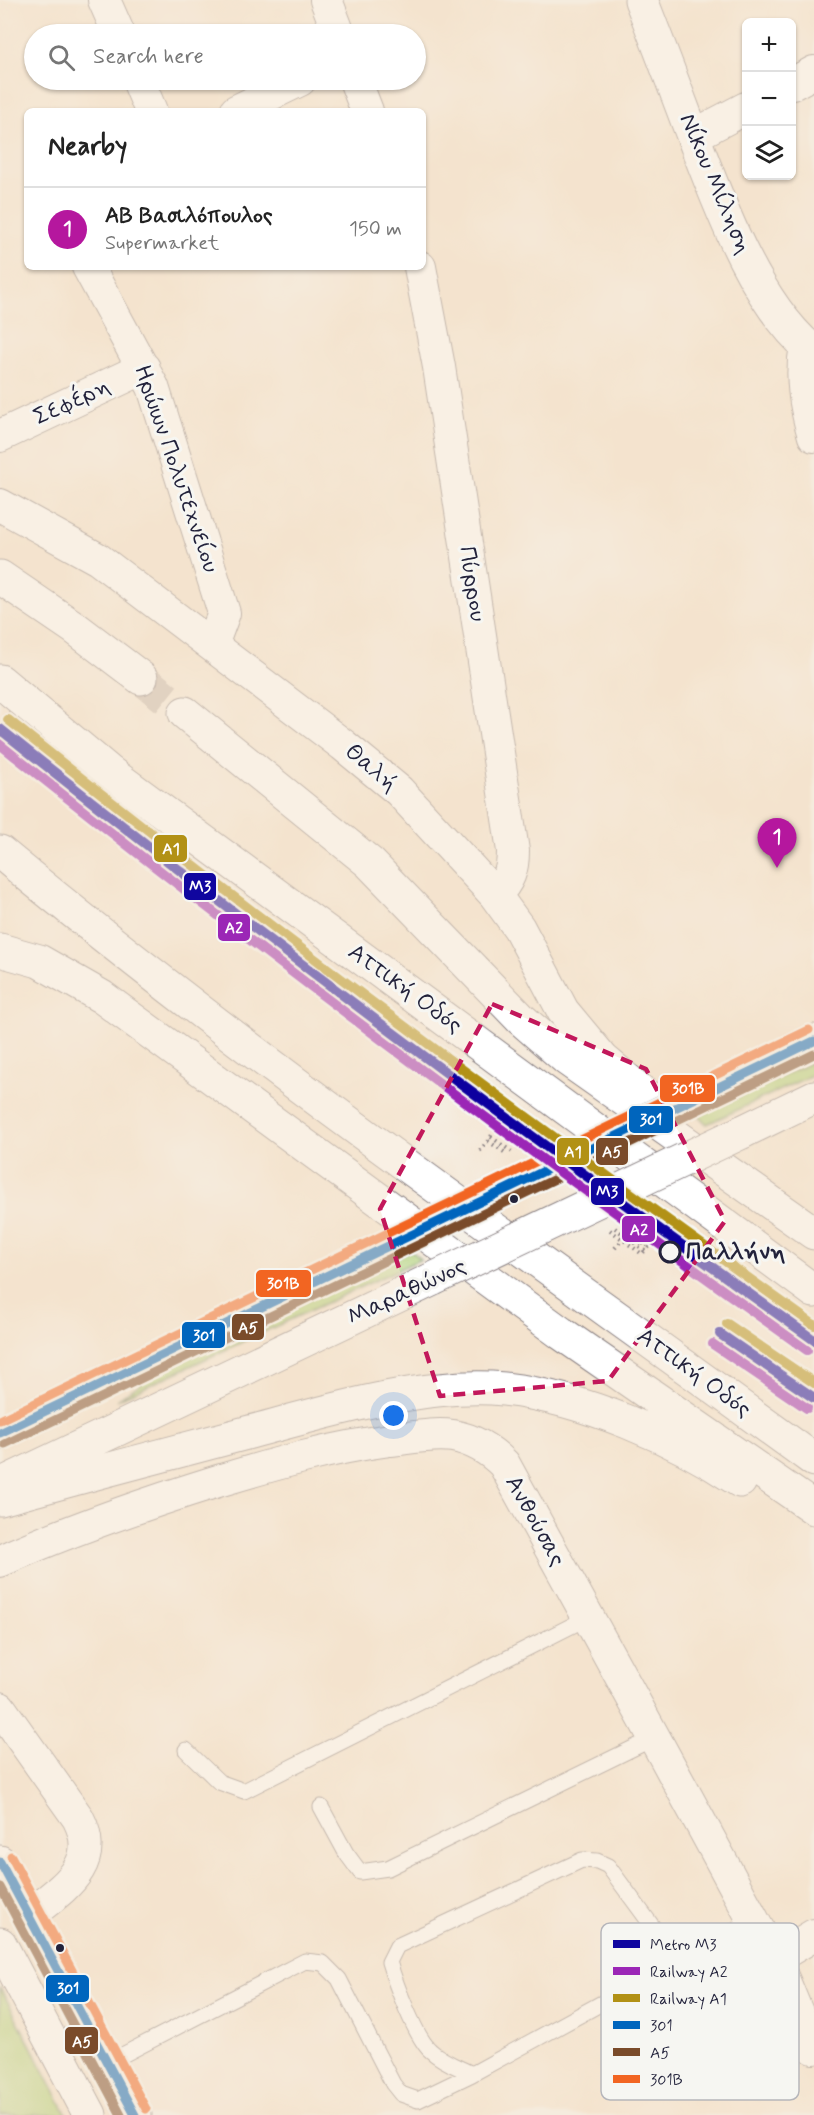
<!DOCTYPE html>
<meta charset="utf-8">
<style>
:root{--surface:#fff;--page:#f6f6f6;--text:#222;--muted:#767676;--line:#e0e0e0;--accent:#b5179e}
body{margin:0;font-family:Mynerve,sans-serif;background:var(--page);color:var(--text)}
.controls{position:absolute;right:18px;top:18px;display:grid;overflow:hidden;border-radius:9px;box-shadow:0 2px 4px #0004}
.controls button{width:54px;height:54px;display:grid;place-items:center;padding:0;border:0;border-bottom:2px solid var(--line);background:var(--surface);color:var(--text);font:30px sans-serif}
.you{position:absolute;left:394px;top:1416px;width:21px;height:21px;margin:-15px;border:4px solid #fff;border-radius:50%;background:#1a73e8;box-shadow:0 0 0 9px #1a73e833}
.badge{display:grid;place-items:center;width:39px;height:39px;border-radius:50%;background:var(--accent);color:#fff;font-size:20px;font-weight:700}
.pin{position:absolute;translate:-50% -50px;filter:drop-shadow(0 2px 3px #0008)}
.pin::after{content:'';position:absolute;top:32px;width:21px;height:18px;background:inherit;clip-path:polygon(0 0,100% 0,50% 100%)}
.list{margin:0;padding:0;list-style:none}
h2{display:flex;justify-content:space-between;align-items:center;height:78px;margin:0;padding:0 24px;font-size:26px}
h2 small{font-size:20px;font-weight:400;color:var(--muted)}
.list li{display:grid;grid-template-columns:39px 1fr auto;gap:18px;align-items:center;box-sizing:border-box;height:84px;padding:0 24px;border-top:2px solid var(--line)}
.list b{display:block;font-size:22px;white-space:nowrap}
.list p{margin:0;font-size:20px;white-space:nowrap;color:var(--muted)}
.list em{font-size:20px;font-style:normal;color:var(--muted)}
.icon{flex:none;width:33px;height:33px;fill:none;stroke:currentColor;stroke-width:2;stroke-linecap:round;stroke-linejoin:round}
.map{position:relative;flex:none;width:814px;height:2115px;overflow:hidden}
.search{position:absolute;background:var(--surface);box-shadow:0 2px 4px #0004;left:24px;top:24px;width:402px;height:66px;display:flex;align-items:center;gap:15px;box-sizing:border-box;padding:0 21px;border-radius:33px;color:var(--muted);font-size:22px}
.panel{position:absolute;background:var(--surface);box-shadow:0 2px 4px #0004;left:24px;top:108px;width:402px;height:162px;border-radius:9px}
.map>svg:first-child{display:block}
.green{fill:#b2d27a;stroke:#6a7a5a;stroke-width:1.5}
.lines{fill:none;stroke-linecap:round;stroke-linejoin:round}
.highway-tunnel{stroke:#cabcb1;stroke-width:33;stroke-dasharray:33 16;stroke-linecap:butt}
.lane-casing{stroke:#8b8284;stroke-width:17}
.street-casing{stroke:#8b8284;stroke-width:34}
.secondary-casing{stroke:#8b8284;stroke-width:35}
.primary-casing{stroke:#8b8284;stroke-width:35}
.highway-casing{stroke:#8b8284;stroke-width:35}
.path{stroke:#8b8284;stroke-width:4;stroke-dasharray:1.5 4.5;stroke-linecap:butt}
.lane{stroke:#fff;stroke-width:15}
.street{stroke:#fff;stroke-width:32}
.secondary{stroke:#fff;stroke-width:33}
.primary{stroke:#fff;stroke-width:33}
.highway{stroke:#fff;stroke-width:33}
.primary-bridge-casing{stroke:#8b8284;stroke-width:35;stroke-linecap:butt}
.primary-bridge{stroke:#fff;stroke-width:33}
.bus-1-casing{stroke:#f6f6f2;stroke-width:14}
.bus-2-casing{stroke:#f6f6f2;stroke-width:14}
.bus-3-casing{stroke:#f6f6f2;stroke-width:14}
.bus-1{stroke:#0065bd;stroke-width:9}
.bus-2{stroke:#7a4b2a;stroke-width:9}
.bus-3{stroke:#f26522;stroke-width:9}
.rail-1-casing{stroke:#f6f6f2;stroke-width:15}
.rail-2-casing{stroke:#f6f6f2;stroke-width:15}
.rail-1{stroke:#9b26b6;stroke-width:10}
.rail-2{stroke:#b29115;stroke-width:10}
.metro-1-casing{stroke:#f6f6f2;stroke-width:15}
.metro-1{stroke:#10069f;stroke-width:10}
.marked{fill:none;stroke:#c2185b;stroke-width:4.5;stroke-dasharray:12 8;stroke-linejoin:round}
.bus-dot{fill:#22223b;stroke:#f6f6f2;stroke-width:2}
.stop-dot{fill:#f6f6f2;stroke:#22223b;stroke-width:3}
.labels{text-anchor:middle;dominant-baseline:central;stroke-width:6;stroke-linejoin:round;paint-order:stroke}
.street-label{font-size:24px;fill:#22223b;stroke:#f6f6f2}
.stop-label{font-size:24px;font-weight:bold;fill:#22223b;stroke:#f6f6f2;text-anchor:start}
.key{fill:#f6f6f2;stroke:#b6b6bb;stroke-width:1.5}
.key-label{font-size:16px;fill:#22223b}
.line-badge{stroke:#f6f6f2;stroke-width:2}
.badge-label{font-size:16px;text-anchor:middle;font-weight:bold;fill:#fff}
</style>
<div class="map">
<svg width="814" height="2115" viewBox="0 0 814 2115">
<rect width="100%" height="100%" fill="#f6f6f2"/>
<filter id="ink" filterUnits="userSpaceOnUse"><feTurbulence type="fractalNoise" baseFrequency=".0167" numOctaves="2"/><feDisplacementMap in="SourceGraphic" scale="12" xChannelSelector="R" yChannelSelector="G"/><feConvolveMatrix kernelMatrix="1 2 1 2 8 2 1 2 1" color-interpolation-filters="sRGB"/></filter>
<filter id="wash" filterUnits="userSpaceOnUse"><feTurbulence type="fractalNoise" baseFrequency=".008" numOctaves="4" result="noise"/><feDisplacementMap in="SourceGraphic" scale="24" xChannelSelector="R" yChannelSelector="G"/><feGaussianBlur stdDeviation="1.35" result="paint"/><feColorMatrix in="noise" values="0 0 0 0 0 0 0 0 0 0 0 0 0 0 0 0 0 1.4 0 .05"/><feComposite in="paint" operator="in"/></filter>
<g filter="url(#wash)">
<rect width="100%" height="100%" fill="#f4e3ce"/>
<path class="green" d="M814,1061V1074L707,1124L698,1116Z
M410,1250L421,1259L117,1400L158,1372Z
M0,1987L67,2115H0Z"/>
</g>
<g filter="url(#ink)">
<g class="lines">
<path class="highway-tunnel" d="M141,678L185,713"/>
<g class="lane-casing">
<path id="lane" d="M186,1750L219,1782L244,1791L589,1617
M321,1807L346,1853L360,1872L388,1868L654,1738
M759,2045L799,2022
M107,2063L305,1961L323,1963L339,1979L393,2084L401,2094L418,2100L472,2074L752,1921
M472,2074C458,2067 443,2062 431,2051C416,2039 395,1982 389,1962L397,1946L582,1860L597,1861L608,1866L678,1961"/>
</g>
<g class="street-casing">
<path id="street" d="M104,0L119,34
M326,0L339,34
M138,80L151,111
M355,80L367,111
M792,84L814,72
M236,111L300,80
M693,136L746,108
M88,267L153,387L224,613L212,645
M420,267L439,367L513,851C513,870 509,881 495,895
M806,345C800,377 805,406 814,436
M0,436L144,368
M0,505L98,559L343,745L399,791L495,895L519,928L563,1011L603,1059L665,1111
M0,1561C71,1529 144,1504 218,1481C274,1464 331,1448 390,1440C410,1438 434,1433 453,1436C474,1440 490,1450 504,1464C594,1628 685,1792 773,1957C788,1986 797,2018 814,2048
M0,1708L78,1818C103,1866 61,1889 28,1916
M774,1959L814,1935"/>
</g>
<g class="secondary-casing">
<path id="secondary" d="M641,0C659,45 676,91 693,136C720,206 755,304 814,352
M0,1862L135,2115
M0,1944L90,2115"/>
</g>
<g class="primary-casing">
<path id="primary" d="M665,1111L814,1041
M742,1132L814,1097
M0,1433L397,1243
M0,1485L433,1279"/>
</g>
<g class="highway-casing">
<path id="highway" d="M0,577L75,628L141,678
M0,681L108,771L814,1291
M185,713L370,863L521,1019L568,1060L814,1233
M0,852C261,1068 541,1261 814,1460
M0,950L39,961L102,997L561,1333L814,1508
M0,1499C83,1476 167,1454 250,1432C325,1412 427,1381 504,1389C584,1398 674,1437 740,1481"/>
</g>
<path class="path" d="M491,1137L512,1152
M488,1141L507,1154
M480,1151L501,1123
M615,1228L645,1251
M610,1230L642,1254L648,1247L628,1232
M627,1233L636,1221
M615,1248L623,1239"/>
<use href="#lane" class="lane"/>
<use href="#street" class="street"/>
<use href="#secondary" class="secondary"/>
<use href="#primary" class="primary"/>
<use href="#highway" class="highway"/>
<g class="primary-bridge-casing">
<path id="primary-bridge" d="M397,1243L665,1111
M433,1279L742,1132"/>
</g>
<use href="#primary-bridge" class="primary-bridge"/>
<g class="bus-1-casing">
<path id="bus-1" d="M0,1433L814,1041
M0,1862L135,2115"/>
</g>
<g class="bus-2-casing">
<path id="bus-2" d="M5,1444L814,1054
M0,1887L121,2115"/>
</g>
<g class="bus-3-casing">
<path id="bus-3" d="M0,1420L809,1030
M11,1856L146,2109"/>
</g>
<use href="#bus-1" class="bus-1"/>
<use href="#bus-2" class="bus-2"/>
<use href="#bus-3" class="bus-3"/>
<g class="rail-1-casing">
<path id="rail-1" d="M0,744C263,955 533,1155 807,1350
M713,1344L807,1408"/>
</g>
<g class="rail-2-casing">
<path id="rail-2" d="M8,720C270,930 540,1130 814,1325
M727,1324L814,1383"/>
</g>
<use href="#rail-1" class="rail-1"/>
<use href="#rail-2" class="rail-2"/>
<g class="metro-1-casing">
<path id="metro-1" d="M0,729C265,941 537,1143 814,1340
M720,1334L814,1398"/>
</g>
<use href="#metro-1" class="metro-1"/>
</g>
</g>
<path d="M0 0H814V2115H0ZM492,1004L646,1069L725,1221L608,1381L440,1396L380,1209Z" fill="#f4e3ce" fill-opacity=".55" fill-rule="evenodd"/>
<path class="marked" d="M492,1004L646,1069L725,1221L608,1381L440,1396L380,1209Z"/>
<g class="bus-dot">
<circle cx="514" cy="1199" r="5"/>
<circle cx="60" cy="1948" r="5"/>
</g>
<circle class="stop-dot" cx="670" cy="1252" r="10"/>
<g class="labels">
<g class="street-label">
<text transform="translate(715 184) rotate(67)">Νίκου Μίληση</text>
<text transform="translate(72 402) rotate(-25)">Σεφέρη</text>
<text transform="translate(176 469) rotate(71)">Ηρώων Πολυτεχνείου</text>
<text transform="translate(472 584) rotate(81)">Πύρρου</text>
<text transform="translate(371 768) rotate(40)">Θαλή</text>
<text transform="translate(405 989) rotate(36)">Αττική Οδός</text>
<text transform="translate(407 1292) rotate(-25)">Μαραθώνος</text>
<text transform="translate(694 1373) rotate(36)">Αττική Οδός</text>
<text transform="translate(535 1521) rotate(61)">Ανθούσας</text>
</g>
<g class="stop-label">
<text x="686" y="1252">Παλλήνη</text>
</g>
</g>
<rect x="601" y="1923" width="198" height="177" rx="9" class="key"/>
<rect x="613" y="1940" width="27" height="8" fill="#10069f"/>
<rect x="613" y="1967" width="27" height="8" fill="#9b26b6"/>
<rect x="613" y="1994" width="27" height="8" fill="#b29115"/>
<rect x="613" y="2021" width="27" height="8" fill="#0065bd"/>
<rect x="613" y="2048" width="27" height="8" fill="#7a4b2a"/>
<rect x="613" y="2075" width="27" height="8" fill="#f26522"/>
<g class="key-label">
<text x="650" y="1950">Metro Μ3</text>
<text x="650" y="1977">Railway A2</text>
<text x="650" y="2004">Railway A1</text>
<text x="650" y="2031">301</text>
<text x="650" y="2058">A5</text>
<text x="650" y="2085">301B</text>
</g>
<g class="line-badge">
<rect x="153" y="834" width="35" height="29" rx="6" fill="#b29115"/>
<rect x="183" y="872" width="34" height="29" rx="6" fill="#10069f"/>
<rect x="217" y="913" width="34" height="29" rx="6" fill="#9b26b6"/>
<rect x="659" y="1074" width="57" height="29" rx="6" fill="#f26522"/>
<rect x="628" y="1105" width="46" height="29" rx="6" fill="#0065bd"/>
<rect x="556" y="1137" width="34" height="29" rx="6" fill="#b29115"/>
<rect x="595" y="1137" width="34" height="29" rx="6" fill="#7a4b2a"/>
<rect x="590" y="1177" width="35" height="29" rx="6" fill="#10069f"/>
<rect x="621" y="1215" width="35" height="28" rx="6" fill="#9b26b6"/>
<rect x="255" y="1269" width="57" height="29" rx="6" fill="#f26522"/>
<rect x="231" y="1313" width="34" height="28" rx="6" fill="#7a4b2a"/>
<rect x="181" y="1321" width="45" height="28" rx="6" fill="#0065bd"/>
<rect x="45" y="1974" width="45" height="29" rx="6" fill="#0065bd"/>
<rect x="64" y="2026" width="35" height="29" rx="6" fill="#7a4b2a"/>
</g>
<g class="badge-label">
<text x="171" y="854">A1</text>
<text x="200" y="892">Μ3</text>
<text x="234" y="933">A2</text>
<text x="688" y="1094">301B</text>
<text x="651" y="1125">301</text>
<text x="573" y="1157">A1</text>
<text x="612" y="1157">A5</text>
<text x="607" y="1197">Μ3</text>
<text x="639" y="1235">A2</text>
<text x="283" y="1289">301B</text>
<text x="248" y="1333">A5</text>
<text x="204" y="1341">301</text>
<text x="68" y="1994">301</text>
<text x="82" y="2047">A5</text>
</g>
</svg>
<div class="controls">
<button>+</button>
<button>−</button>
<button><svg class="icon" aria-label="layers" viewBox="0 0 24 24"><path d="M12 4l9 5-9 5-9-5zM3 14l9 5 9-5"/></svg></button>
</div>
<div class="you"></div>
<div class="pin badge" style="left:777px;top:868px">1</div>
<div class="search"><svg class="icon" aria-label="search" viewBox="0 0 24 24"><circle cx="10" cy="10" r="6"/><path d="M15 15l6 6"/></svg>Search here</div>
<section class="panel">
<h2>Nearby<small></small></h2>
<ul class="list">
<li><span class="badge">1</span><div><b>ΑΒ Βασιλόπουλος</b><p>Supermarket</p></div><em>150 m</em></li>
</ul>
</section>
</div>
